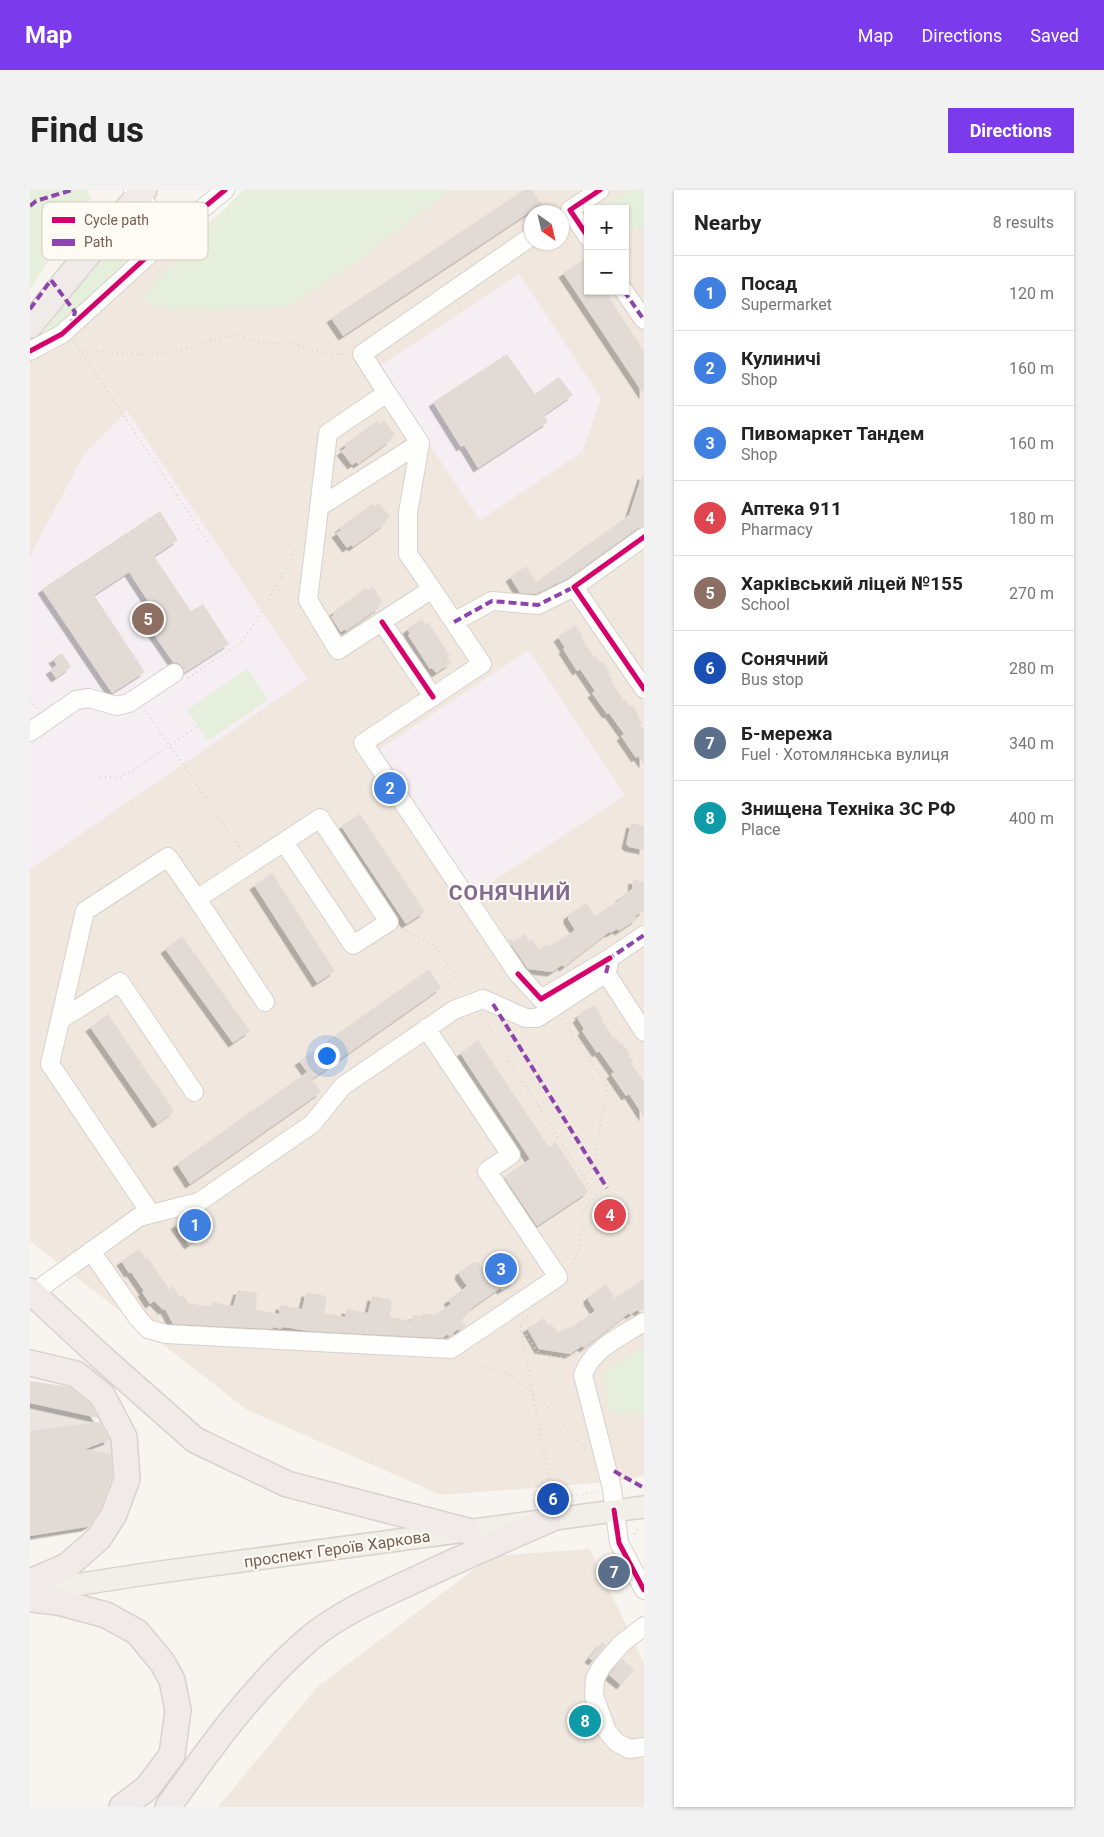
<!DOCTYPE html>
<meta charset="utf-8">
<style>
:root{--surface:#fff;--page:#f2f2f2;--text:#222;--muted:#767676;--line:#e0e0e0;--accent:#7c3aed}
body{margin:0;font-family:Roboto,sans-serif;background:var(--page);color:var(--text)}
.controls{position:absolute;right:15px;top:15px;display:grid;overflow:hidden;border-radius:0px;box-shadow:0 1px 4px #0004}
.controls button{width:45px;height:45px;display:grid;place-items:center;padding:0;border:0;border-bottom:1px solid var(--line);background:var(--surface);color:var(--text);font:25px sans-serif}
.compass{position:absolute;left:494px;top:15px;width:45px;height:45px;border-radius:50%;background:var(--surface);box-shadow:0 1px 4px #0004;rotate:146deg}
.you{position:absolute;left:296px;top:865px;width:18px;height:18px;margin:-12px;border:4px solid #fff;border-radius:50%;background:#1a73e8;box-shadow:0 0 0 8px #1a73e833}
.badge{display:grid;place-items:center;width:32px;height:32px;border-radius:50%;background:var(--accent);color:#fff;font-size:16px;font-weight:700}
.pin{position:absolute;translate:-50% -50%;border:2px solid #fff;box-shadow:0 1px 5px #0006}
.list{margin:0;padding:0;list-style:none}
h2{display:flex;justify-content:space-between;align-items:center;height:65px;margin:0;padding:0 20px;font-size:21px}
h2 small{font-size:16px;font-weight:400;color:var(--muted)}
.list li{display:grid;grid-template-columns:32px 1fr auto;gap:15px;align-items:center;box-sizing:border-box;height:75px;padding:0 20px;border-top:1px solid var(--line)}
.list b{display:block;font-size:19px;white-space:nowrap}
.list p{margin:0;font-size:16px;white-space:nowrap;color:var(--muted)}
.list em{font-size:16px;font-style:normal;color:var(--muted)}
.map{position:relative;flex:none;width:614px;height:1617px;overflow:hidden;border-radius:0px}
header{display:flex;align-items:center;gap:30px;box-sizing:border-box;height:70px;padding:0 25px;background:var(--accent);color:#fff}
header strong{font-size:24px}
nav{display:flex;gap:28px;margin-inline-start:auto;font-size:18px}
.intro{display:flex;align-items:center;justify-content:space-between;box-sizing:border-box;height:120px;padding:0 30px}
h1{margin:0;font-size:35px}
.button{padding:12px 22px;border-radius:0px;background:var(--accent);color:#fff;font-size:18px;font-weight:700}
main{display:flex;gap:30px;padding:0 30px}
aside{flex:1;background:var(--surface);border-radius:0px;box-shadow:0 1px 4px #0004}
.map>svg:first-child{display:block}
.residential{fill:#f0e8df;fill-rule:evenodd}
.industrial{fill:#eae5e1}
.education{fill:#f5eff4}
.green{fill:#e6eedc}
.building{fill:#e2dbd5;filter:url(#shadow)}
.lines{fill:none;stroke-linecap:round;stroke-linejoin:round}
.minor-casing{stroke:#d6d1cb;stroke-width:20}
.major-casing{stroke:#d9d1cd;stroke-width:24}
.highway-casing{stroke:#d9d1cd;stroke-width:28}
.path{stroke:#dad5d0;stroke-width:2;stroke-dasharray:1 4;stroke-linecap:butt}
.minor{stroke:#fefefd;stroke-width:18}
.major{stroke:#f2efe9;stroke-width:21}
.highway{stroke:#f0ebe8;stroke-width:25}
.quiet{stroke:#8e44ad;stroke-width:4;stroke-dasharray:8 4;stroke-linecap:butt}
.cycleway-casing{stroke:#fefaf4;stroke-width:8}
.cycleway{stroke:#d6006c;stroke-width:5}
.labels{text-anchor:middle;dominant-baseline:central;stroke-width:4;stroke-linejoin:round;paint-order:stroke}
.street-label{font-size:16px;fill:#755e51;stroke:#fefaf4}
.district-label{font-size:21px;font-weight:bold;letter-spacing:1px;fill:#836a90;stroke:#fefaf4}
.key{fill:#fefaf4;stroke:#d5cbc3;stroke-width:1}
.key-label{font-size:14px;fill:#755e51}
</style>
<header>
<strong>Map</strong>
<nav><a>Map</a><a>Directions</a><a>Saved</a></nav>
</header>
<div class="intro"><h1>Find us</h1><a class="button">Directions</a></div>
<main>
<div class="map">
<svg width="614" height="1617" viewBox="0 0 614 1617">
<defs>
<filter id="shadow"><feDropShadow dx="-4.5" dy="4.5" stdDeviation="0" flood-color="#0004"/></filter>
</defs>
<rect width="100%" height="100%" fill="#f8f5f0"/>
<path class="residential" d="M221,0H614V1286L581,1292L411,1305L217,1220L0,1051V166ZM558,19H595V101H558ZM502,22H532V52H502Z
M560,1359L614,1473V1617H188L288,1496L462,1366Z"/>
<path class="industrial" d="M0,1191L33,1197L81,1248L85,1305L62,1339L0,1348Z"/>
<path class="education" d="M489,84L571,208L552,262L450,330L348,177Z
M97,221L277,489L0,679V369L4,358L55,263Z
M499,460L595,605L445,703L350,559Z"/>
<path class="green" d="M0,0H57L61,8L0,99Z
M213,0H420L327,72L257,117L145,120L111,111L136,81Z
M603,0H614V38L595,41V19L567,18Z
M108,34C122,39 120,49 114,60L25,139L10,146L64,76L100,36Z
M217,479L238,510L178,551L157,520Z
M614,1156V1225L579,1222L574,1183Z"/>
<path class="building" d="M494,0H502L512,14L313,146L301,128Z
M554,69L558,75V101H575L614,161V205L533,83Z
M477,164L505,204L529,187L543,205L514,225L518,232L448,278L434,255L431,257L403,212Z
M354,230L365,245L360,249L361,250L328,274L326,272L322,275L311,261L316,258L314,255L347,231L349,234Z
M612,285H614V337L608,338L538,388L506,404L490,403L480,387L496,376L506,392L599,325Z
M349,313L360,327L355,331L356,333L323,357L321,355L317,358L306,343L311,340L309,338L342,314L344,316Z
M130,321L148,350L124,366L161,421L173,414L199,454L154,483L153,477L148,473L143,472L118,436L129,428L99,382L64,405L115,482L82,503L12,399Z
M343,397L353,412L348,415L350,417L316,441L315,439L311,442L301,427L304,424L303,422L336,398L338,400Z
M392,429L395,434L398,432L420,466L417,468L421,473L406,483L402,478L400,479L378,445L380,444L377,439Z
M545,435L553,447L551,448L564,467L566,466L570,473L572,471L580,483L578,484L583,490L581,491L594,511L595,509L600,516L602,515L609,526L608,527L612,533L610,535L614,540V574L608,566L606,568L591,546L594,544L579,523L577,524L562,503L565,501L550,479L547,481L533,459L535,458L528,447Z
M32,463L41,477L26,488L20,480L27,475L23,469Z
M330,624L395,722L376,734L311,636Z
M601,633L614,636V660L599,657L596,654Z
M242,683L305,781L287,793L224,695Z
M603,689L614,692V721L605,726L607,729L589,741L587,739L580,743L579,742L534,777L532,775L522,782L498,779L478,750L481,749L483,752L495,744L499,751L502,749L509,760L517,754L519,757L545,740L538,729V725L556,713L565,726L591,709L590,707L602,699Z
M152,746L220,841L203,853L135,759Z
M399,779L411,798L282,889L269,871Z
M564,815L573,828L571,829L584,848L586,847L590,854L592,853L600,864L598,865L603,871L601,873L614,892V927L599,904L596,906L581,884L584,882L569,861L567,863L552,841L554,839L547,828L550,826L549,824Z
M78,824L144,921L127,934L60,837Z
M448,850L519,957L526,952L558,1002L507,1036L474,987L500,969L430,863Z
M277,882L291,902L160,994L147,974Z
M175,1021L185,1036L159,1055L145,1035L157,1026Z
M109,1059L116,1070L118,1068L139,1099L143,1096L150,1107L153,1105L158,1113L181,1117L182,1112L203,1116L208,1100L227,1103L226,1120L249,1124L250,1115L272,1119L276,1102L296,1106L295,1109H297L294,1123L315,1127L316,1119L338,1123L342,1106L361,1110V1113H362L360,1127L381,1131L383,1125L392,1126L393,1123L405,1125L421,1114L418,1110L437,1096L429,1085L430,1084L429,1082L445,1071L447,1073L448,1072L456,1084L473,1072L486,1090L472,1100L470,1098L442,1118L436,1124L437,1125L431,1129L436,1136L429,1141L428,1139L419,1146L418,1144L412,1148L278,1141L260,1138L252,1137V1139L243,1137V1139L143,1134L135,1119L133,1120L124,1111L120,1114L112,1102L114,1101L101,1082L99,1083L91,1071Z
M614,1089V1118L609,1122L607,1120L600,1125L599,1123L554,1158L552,1156L540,1164L509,1159L497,1138L514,1128L519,1135L521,1134L528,1143L537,1137L539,1139L565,1121L558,1110V1107L576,1094L585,1108Z
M0,1191L40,1197L61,1214L68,1228L0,1213Z
M70,1232L79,1250L55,1259L81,1264L82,1287L71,1318L61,1334L56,1337L0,1346V1241Z
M572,1452L576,1455L563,1471L559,1468Z
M592,1469L604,1480L591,1495L579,1485Z"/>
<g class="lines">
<g class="minor-casing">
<path id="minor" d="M103,0L143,43
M502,46L332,164L357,203L298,243L278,410L308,460L402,399L452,474L333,553L488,784L511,809L580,768
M558,47L540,20L570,0
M594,101L614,130
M0,161L32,144L143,43L195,0
M357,203L390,253L378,323V364L402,399
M289,317L390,253
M614,347L544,397L614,499
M352,432L403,507
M424,432L462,411L508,415L544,397
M0,542L46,510L59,508L87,516L99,513L144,483
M167,709L235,812
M578,778L580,768L614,745
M30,830L90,792L164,902
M121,1024L20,874L55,721L138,667L167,709L290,628L359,732L323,755L254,652
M61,1061L107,1127L118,1139L136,1144L421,1159L528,1087L457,981L481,965L396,838
M3,1103L109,1027L169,1012L282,934L313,896L424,820L453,809L496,828H507L576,783L614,842
M614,1132C592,1146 562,1158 553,1185L582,1299L589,1353L614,1400
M614,1436L591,1454L572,1476L565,1489L564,1506L577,1541L586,1552L599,1559L614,1557"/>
</g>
<g class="major-casing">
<path id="major" d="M0,1402L116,1384L614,1317"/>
</g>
<g class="highway-casing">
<path id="highway" d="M0,135L58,64L114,0
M0,1101L69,1165L165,1250L257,1294L438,1341
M0,1173L46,1184L72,1205L94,1247L97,1289L84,1324L69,1348L37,1376L0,1392
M0,1409L28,1412L76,1425L107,1442L132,1472L142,1490L148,1520L142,1565L117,1598L92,1617
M138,1617C180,1558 223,1497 279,1449C306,1426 341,1410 374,1395C422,1372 470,1351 519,1330"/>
</g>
<path class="path" d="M44,151L180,355
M52,162L72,161L105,165L138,163L194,147L207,145L235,153L265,154L281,160L301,164H317
M158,488L211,453L234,418L270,353
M0,510L8,519
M115,520L213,662
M70,587L88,588L102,581L168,536
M371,738L406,757L434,799
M450,824L565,1006
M532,829L577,895L563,979L553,986
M508,916L520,907
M540,1078L550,1059L553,1022L565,1006L577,998
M498,1126L489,1134L509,1164L528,1167L546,1165
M490,1136L523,1309L567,1302
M433,1167L437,1170L479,1184L519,1218L556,1260
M604,1344L608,1338"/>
<use href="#minor" class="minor"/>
<use href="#major" class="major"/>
<use href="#highway" class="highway"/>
<path class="quiet" d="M0,16L6,11L42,0
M594,101L614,130
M0,119L21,90L45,122L42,132
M424,432L462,411L508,415L544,397
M576,783L580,768L614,745
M463,814L577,998
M584,1281L614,1298"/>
<g class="cycleway-casing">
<path id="cycleway" d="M558,47L540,20L570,0
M0,161L32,144L143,43L195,0
M614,347L544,397L614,499
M352,432L403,507
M488,784L511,809L580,768
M584,1320L589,1353L614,1400"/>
</g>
<use href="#cycleway" class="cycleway"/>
</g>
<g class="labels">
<g class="street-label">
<text transform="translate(307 1359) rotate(-8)">проспект Героїв Харкова</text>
</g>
<g class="district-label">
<text x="480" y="703">СОНЯЧНИЙ</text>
</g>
</g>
<rect x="12" y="12" width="166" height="58" rx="8" class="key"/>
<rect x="22" y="27" width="23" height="6" fill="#d6006c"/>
<rect x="22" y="49" width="23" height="7" fill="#8e44ad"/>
<g class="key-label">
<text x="54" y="35">Cycle path</text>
<text x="54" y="57">Path</text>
</g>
</svg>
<div class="controls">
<button>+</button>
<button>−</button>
</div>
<svg class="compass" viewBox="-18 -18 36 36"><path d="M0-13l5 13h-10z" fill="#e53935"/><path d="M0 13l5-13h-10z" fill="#767676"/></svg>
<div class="you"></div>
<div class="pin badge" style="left:165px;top:1035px;background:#3f7fe0">1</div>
<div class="pin badge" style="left:360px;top:598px;background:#3f7fe0">2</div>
<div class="pin badge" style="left:471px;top:1079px;background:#3f7fe0">3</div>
<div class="pin badge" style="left:580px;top:1025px;background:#e0444e">4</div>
<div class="pin badge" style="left:118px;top:429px;background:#8d6e63">5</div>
<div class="pin badge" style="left:523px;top:1309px;background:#1a4fb4">6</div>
<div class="pin badge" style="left:584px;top:1382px;background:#5c6f8a">7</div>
<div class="pin badge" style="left:555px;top:1531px;background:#0f9aa8">8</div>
</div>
<aside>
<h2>Nearby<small>8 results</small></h2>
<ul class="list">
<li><span class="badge" style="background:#3f7fe0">1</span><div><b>Посад</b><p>Supermarket</p></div><em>120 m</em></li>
<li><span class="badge" style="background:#3f7fe0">2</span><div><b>Кулиничі</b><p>Shop</p></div><em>160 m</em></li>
<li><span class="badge" style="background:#3f7fe0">3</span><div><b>Пивомаркет Тандем</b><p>Shop</p></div><em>160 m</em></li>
<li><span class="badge" style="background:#e0444e">4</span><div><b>Аптека 911</b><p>Pharmacy</p></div><em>180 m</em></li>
<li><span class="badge" style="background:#8d6e63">5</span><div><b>Харківський ліцей №155</b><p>School</p></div><em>270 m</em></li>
<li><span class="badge" style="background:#1a4fb4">6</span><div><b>Сонячний</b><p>Bus stop</p></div><em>280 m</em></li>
<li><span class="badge" style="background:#5c6f8a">7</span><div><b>Б-мережа</b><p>Fuel · Хотомлянська вулиця</p></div><em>340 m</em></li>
<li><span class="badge" style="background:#0f9aa8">8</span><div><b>Знищена Техніка ЗС РФ</b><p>Place</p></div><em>400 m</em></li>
</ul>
</aside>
</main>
